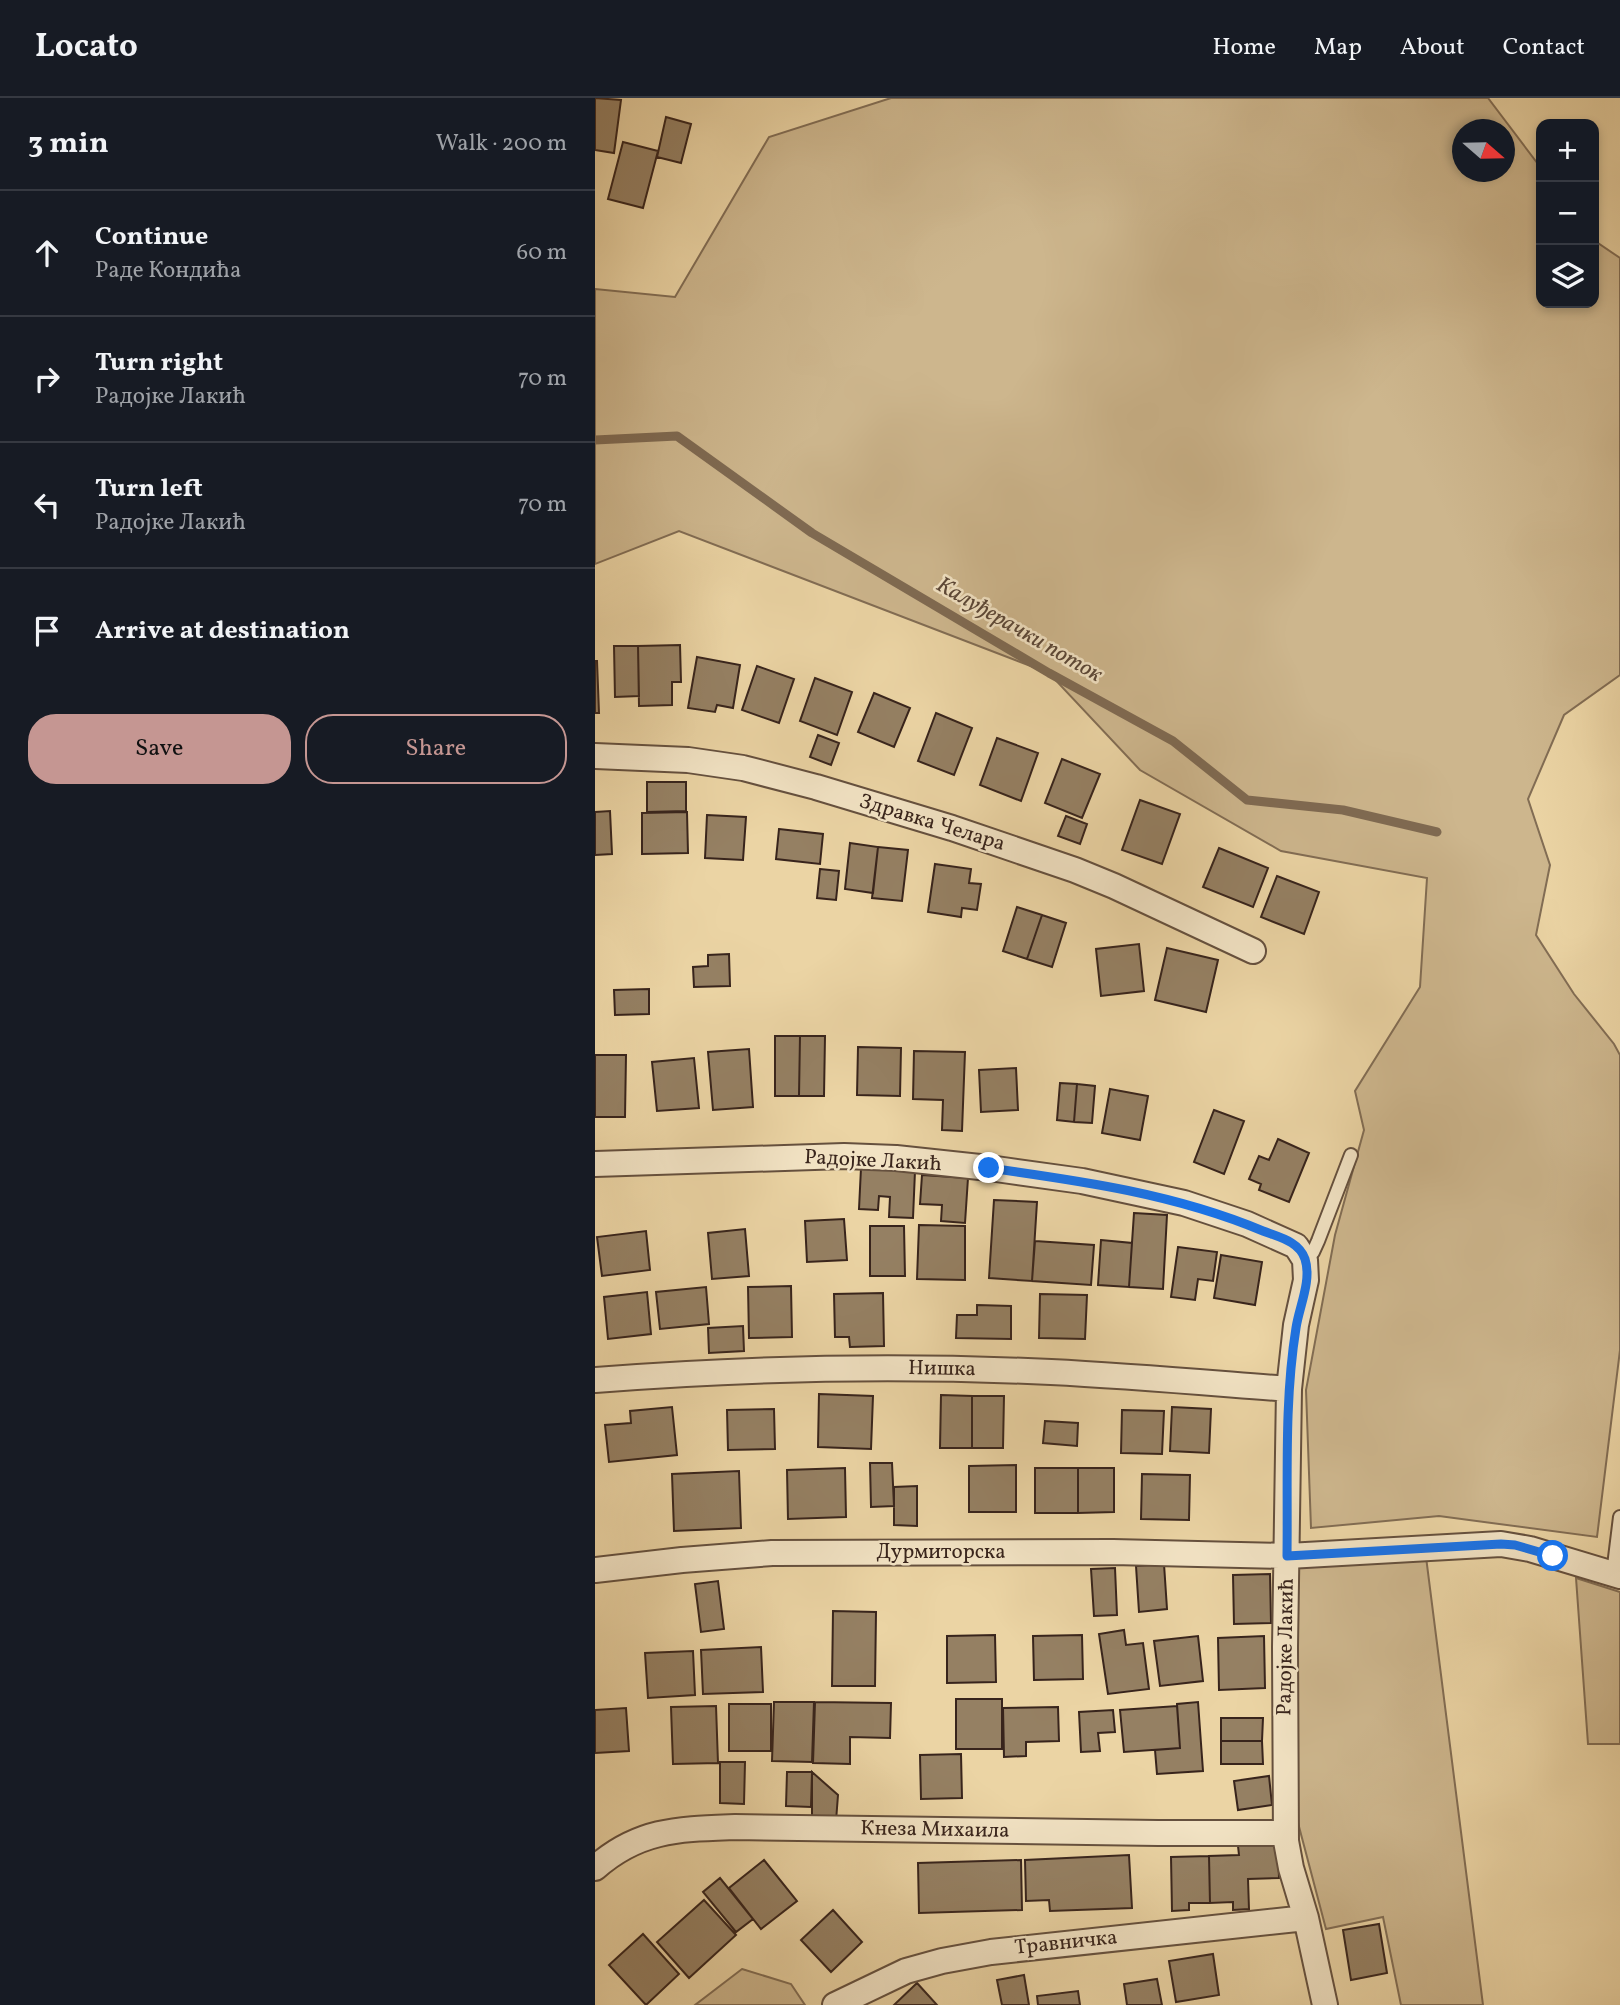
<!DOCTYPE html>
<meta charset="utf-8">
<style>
:root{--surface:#171b24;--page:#20242c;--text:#f1f3f6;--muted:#9ea1a6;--line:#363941;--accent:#c59692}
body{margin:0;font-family:Vollkorn,serif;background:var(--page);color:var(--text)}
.controls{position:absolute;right:21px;top:21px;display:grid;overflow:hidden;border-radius:14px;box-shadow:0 4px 10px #0003}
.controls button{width:63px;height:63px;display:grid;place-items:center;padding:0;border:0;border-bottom:2px solid var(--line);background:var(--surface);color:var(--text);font:35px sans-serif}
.compass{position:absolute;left:857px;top:21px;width:63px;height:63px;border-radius:50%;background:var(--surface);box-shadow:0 4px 10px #0003;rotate:110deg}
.stop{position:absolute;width:21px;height:21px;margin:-16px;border:5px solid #1a73e8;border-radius:50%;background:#fff}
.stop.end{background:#1a73e8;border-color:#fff;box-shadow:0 2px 7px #0008}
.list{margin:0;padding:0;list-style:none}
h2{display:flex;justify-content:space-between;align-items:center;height:91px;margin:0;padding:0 28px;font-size:30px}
h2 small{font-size:23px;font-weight:400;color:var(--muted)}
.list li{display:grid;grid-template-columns:46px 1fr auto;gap:21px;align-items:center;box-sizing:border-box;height:126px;padding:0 28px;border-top:2px solid var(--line)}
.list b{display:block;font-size:26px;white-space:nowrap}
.list p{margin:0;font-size:23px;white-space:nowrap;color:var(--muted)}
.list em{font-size:23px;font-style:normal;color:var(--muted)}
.actions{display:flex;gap:14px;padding:21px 28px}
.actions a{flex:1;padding:16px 0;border:2px solid var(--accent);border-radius:28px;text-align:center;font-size:24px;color:var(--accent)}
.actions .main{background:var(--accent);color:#111}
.icon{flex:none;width:38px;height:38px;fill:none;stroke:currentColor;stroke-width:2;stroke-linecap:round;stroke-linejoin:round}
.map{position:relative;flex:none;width:1025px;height:1907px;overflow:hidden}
header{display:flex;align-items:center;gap:42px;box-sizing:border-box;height:98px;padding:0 35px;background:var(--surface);border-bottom:2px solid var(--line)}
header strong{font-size:33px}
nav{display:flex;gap:38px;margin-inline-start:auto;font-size:24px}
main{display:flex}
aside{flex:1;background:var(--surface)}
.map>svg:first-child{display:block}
.green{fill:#cdb68d;stroke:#826d54;stroke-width:2;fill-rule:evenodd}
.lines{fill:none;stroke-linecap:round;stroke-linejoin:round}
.stream{stroke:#7f6a52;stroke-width:9}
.building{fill:#958063;stroke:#38241c;stroke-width:2}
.lane-casing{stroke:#65503e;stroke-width:16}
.street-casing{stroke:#65503e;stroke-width:28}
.lane{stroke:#f2e3c4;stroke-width:12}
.street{stroke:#f2e3c4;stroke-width:24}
.route{stroke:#1a73e8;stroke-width:9}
.labels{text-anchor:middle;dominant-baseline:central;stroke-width:5;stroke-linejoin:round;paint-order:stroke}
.street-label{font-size:21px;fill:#38241c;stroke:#f2e3c4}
.water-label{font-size:23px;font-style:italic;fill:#5b4737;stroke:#f2e3c4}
</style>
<header>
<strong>Locato</strong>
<nav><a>Home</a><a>Map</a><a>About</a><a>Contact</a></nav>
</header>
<main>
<aside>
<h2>3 min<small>Walk · 200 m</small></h2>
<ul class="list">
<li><svg class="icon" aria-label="ahead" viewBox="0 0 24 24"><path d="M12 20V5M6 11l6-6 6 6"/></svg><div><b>Continue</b><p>Раде Кондића</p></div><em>60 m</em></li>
<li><svg class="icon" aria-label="right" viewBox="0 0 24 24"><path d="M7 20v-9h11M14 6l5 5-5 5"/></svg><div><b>Turn right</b><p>Радојке Лакић</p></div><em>70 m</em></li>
<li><svg class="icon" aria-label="left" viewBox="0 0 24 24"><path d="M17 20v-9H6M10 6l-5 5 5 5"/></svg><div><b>Turn left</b><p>Радојке Лакић</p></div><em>70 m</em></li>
<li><svg class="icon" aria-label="arrive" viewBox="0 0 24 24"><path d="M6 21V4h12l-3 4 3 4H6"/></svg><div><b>Arrive at destination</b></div></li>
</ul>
<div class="actions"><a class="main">Save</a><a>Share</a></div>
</aside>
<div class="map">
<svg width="1025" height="1907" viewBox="0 0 1025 1907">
<rect width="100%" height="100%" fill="#ebd4a4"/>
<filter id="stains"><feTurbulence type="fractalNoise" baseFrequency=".00286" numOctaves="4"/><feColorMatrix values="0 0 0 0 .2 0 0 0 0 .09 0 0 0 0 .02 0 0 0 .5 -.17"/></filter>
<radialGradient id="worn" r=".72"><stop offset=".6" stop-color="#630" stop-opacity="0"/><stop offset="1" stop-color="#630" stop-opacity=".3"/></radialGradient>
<path class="green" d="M296,0H893L946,70V205H999V139L1003,145L1025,160V577L969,617L933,701L955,767L941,837L979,896L1019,946L1025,957V1252L1002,1439L844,1418L716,1430L711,1292L740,1137L769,1032L760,993L825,889L832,780L686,753L545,672L454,575L84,433L0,466V191L80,199L174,39ZM867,32H909V74H867Z
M830,1451L888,1907H806L788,1819L731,1831L702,1721L693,1458Z
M981,1480L1025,1494V1646H993Z
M147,1871L196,1886L210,1907H100Z"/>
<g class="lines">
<path class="stream" d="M0,342L82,338L217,435L454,575L578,643L652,702L748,712L842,734"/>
</g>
<path class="building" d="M0,0L26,2L19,55L0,52Z
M71,19L96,26L86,65L62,59Z
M28,44L63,53L48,110L13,101Z
M85,547L86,584H77V607L44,608L43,548Z
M19,548H43L44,598L20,599Z
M102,559L145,567L138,610L122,607L120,614L93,610Z
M0,563H2L4,615H0Z
M162,568L199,581L184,625L147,612Z
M220,580L257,594L242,637L205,623Z
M279,595L315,610L299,649L263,634Z
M341,615L377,630L359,677L323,663Z
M223,637L244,645L236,667L215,659Z
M402,640L443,655L426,703L385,687Z
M467,661L505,676L487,720L450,705Z
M52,684H91V713L52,714Z
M545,702L585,716L567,766L527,752Z
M15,713L17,756L0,757V714Z
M92,714L93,755L47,756V715Z
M112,717L151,719L148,762L110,760Z
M471,718L492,726L485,746L463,738Z
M184,731L228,736L225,766L181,761Z
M255,745L283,749L278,795L250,791Z
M283,749L313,752L307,803L277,800Z
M624,750L673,770L658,809L608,789Z
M340,766L376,771L374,785L386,786L382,812L367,810L366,819L333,814Z
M225,771L244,773L241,802L222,800Z
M682,778L724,794L709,836L666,819Z
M422,809L447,817L432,861L408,853Z
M447,817L471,825L457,869L432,861Z
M544,846L549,893L506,898L501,851Z
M572,850L623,862L611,914L560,902Z
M134,856L135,888L99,889L98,869L113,868V857Z
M54,891V916L20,917L19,892Z
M180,938H205L204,998H180Z
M205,938H230L229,998H204Z
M263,949L306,950L305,998L262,997Z
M154,951L158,1009L118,1012L113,954Z
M319,953L370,954L367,1033L347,1032L348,1002L318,1001Z
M0,957H31L30,1019H0Z
M99,960L104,1010L62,1013L57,964Z
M421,970L423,1012L386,1014L384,972Z
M465,985L482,986L479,1024L462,1022Z
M482,986L500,988L497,1025L479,1024Z
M515,991L553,998L545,1042L507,1035Z
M619,1012L649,1023L629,1076L599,1064Z
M683,1041L714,1055L694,1104L664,1092L666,1086L654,1081L664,1058L674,1062Z
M266,1070L320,1073L318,1120L294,1119L295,1099L284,1098L283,1112L264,1111Z
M327,1077L373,1080L370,1125L346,1123L347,1107L325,1106Z
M399,1102L442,1104L437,1183L394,1180Z
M539,1115L572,1117L568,1191L534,1189Z
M249,1121L252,1162L212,1164L210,1123Z
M324,1127L370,1128V1182L322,1181Z
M275,1128H309L310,1178H275Z
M150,1131L154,1178L117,1181L113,1135Z
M51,1133L55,1172L7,1178L2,1139Z
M506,1142L537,1145L534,1189L503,1187Z
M440,1143L499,1147L496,1187L437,1183Z
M583,1149L622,1154L618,1183L603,1181L600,1202L576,1199Z
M626,1157L667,1164L660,1207L619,1200Z
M196,1188L197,1239L154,1240L153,1189Z
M111,1189L114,1226L65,1231L61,1194Z
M52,1194L56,1236L13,1241L9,1199Z
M288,1195L289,1248L255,1249L254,1239H240L239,1196Z
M445,1196L492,1197L490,1241L444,1240Z
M382,1207L416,1208V1241L361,1240L362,1217H382Z
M148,1228L149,1253L114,1255L113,1230Z
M224,1296L278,1298L276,1351L223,1349Z
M346,1297L377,1298V1350H345Z
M377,1298H409L408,1350H377Z
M77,1309L82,1357L14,1364L10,1327L36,1325L35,1313Z
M577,1309L616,1311L614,1355L575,1353Z
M179,1311L180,1351L133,1352L132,1312Z
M527,1312L569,1313L567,1356L526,1355Z
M450,1323L483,1325L482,1348L448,1345Z
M275,1365H297L299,1408L276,1409Z
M421,1367V1414H374V1368Z
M250,1370L251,1419L193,1421L192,1372Z
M440,1370H483V1415H440Z
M483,1370H519V1414L483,1415Z
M144,1373L146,1430L79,1433L77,1376Z
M547,1376L595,1377L594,1422L546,1421Z
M322,1388V1428L299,1427V1389Z
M569,1466L572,1511L544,1514L541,1468Z
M520,1470L522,1517L499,1518L496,1471Z
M675,1476L676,1525L639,1526L638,1477Z
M123,1483L129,1531L106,1534L100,1486Z
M238,1513L281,1514L280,1588H237Z
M529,1532L531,1547L548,1545L554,1591L513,1596L504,1536Z
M400,1537L401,1584L352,1585V1538Z
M487,1537L488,1581L439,1582L438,1538Z
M603,1538L608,1583L565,1588L559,1543Z
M669,1538L670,1590L624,1592L623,1540Z
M166,1549L168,1594L108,1596L106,1552Z
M98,1553L100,1597L53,1600L50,1555Z
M361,1601H407V1651H361Z
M179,1604H219L217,1664L177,1663Z
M220,1604L296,1605L295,1640L255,1639V1666L218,1665Z
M603,1604L608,1673L562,1676L560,1652L585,1650L582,1606Z
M134,1606H176V1653H134Z
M121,1608L123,1665L78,1666L76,1609Z
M582,1608L585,1650L529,1654L525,1612Z
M463,1609L464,1643L431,1644V1658L409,1659L408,1610Z
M31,1610L34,1653L0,1655V1612Z
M518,1612L520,1634L503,1635L505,1653L486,1654L484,1614Z
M626,1620H668L667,1643H626Z
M626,1643H667L668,1666H626Z
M366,1656L367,1700L326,1701L325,1657Z
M125,1664H150L149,1706L125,1705Z
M192,1674H217L216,1709L191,1708Z
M217,1674L243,1697L241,1723L217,1722Z
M674,1678L677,1707L643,1712L639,1683Z
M683,1747L684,1780L653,1781L654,1811L638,1812V1804L615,1805L614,1758L644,1757L643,1748Z
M534,1757L537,1810L455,1813L454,1802L431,1803L430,1762Z
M614,1758L615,1805H594V1812L577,1813L576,1759Z
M169,1762L202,1803L166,1831L134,1790Z
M426,1762L427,1812L324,1815L323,1765Z
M125,1780L158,1821L141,1834L108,1794Z
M109,1802L141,1837L94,1880L62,1844Z
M238,1812L267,1844L236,1874L206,1842Z
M784,1826L792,1875L756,1882L748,1832Z
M48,1836L84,1876L51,1907L14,1867Z
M618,1856L624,1897L581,1904L574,1863Z
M429,1877L434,1907H407L402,1882Z
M562,1881L567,1907H532L529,1886Z
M322,1885L342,1907H299Z
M483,1893L485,1907H443L442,1898Z"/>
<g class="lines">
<g class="lane-casing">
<path id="lane" d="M710,1162L718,1154L723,1143L756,1057
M1018,1476L1025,1419"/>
</g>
<g class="street-casing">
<path id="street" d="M0,658L93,662L148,670L221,689L357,730L480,772L519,788L658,853
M0,1066L249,1058L301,1060L394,1070L487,1083L589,1105L652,1126L701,1148L710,1162L711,1182L701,1227L694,1291L690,1549L691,1743L696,1770L711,1820L730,1907
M0,1282C151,1270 304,1267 456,1274C536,1278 615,1285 694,1291
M0,1472L87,1462L177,1455L518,1454L693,1458L906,1446L935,1451L1025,1478
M0,1770C44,1731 85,1731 140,1729L563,1735H690
M240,1907L311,1873L347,1863L396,1854L711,1820"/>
</g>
<use href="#lane" class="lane"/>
<use href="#street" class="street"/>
</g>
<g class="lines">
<path class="route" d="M394,1070C487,1083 580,1096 668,1133C683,1139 704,1143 710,1161C717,1183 704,1209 701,1230C689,1304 693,1382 692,1458L906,1446L920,1447L958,1458"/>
</g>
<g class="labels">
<g class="street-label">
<text transform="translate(337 725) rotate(17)">Здравка Челара</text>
<text transform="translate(278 1063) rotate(3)">Радојке Лакић</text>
<text transform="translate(347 1271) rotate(1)">Нишка</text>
<text x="346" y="1454">Дурмиторска</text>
<text transform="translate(691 1549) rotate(-89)">Радојке Лакић</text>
<text transform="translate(340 1732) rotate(1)">Кнеза Михаила</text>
<text transform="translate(471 1845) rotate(-6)">Травничка</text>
</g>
<g class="water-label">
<text transform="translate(424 532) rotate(30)">Калуђерачки поток</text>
</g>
</g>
<rect width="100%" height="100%" filter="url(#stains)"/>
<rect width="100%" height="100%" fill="url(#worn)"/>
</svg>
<div class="controls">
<button>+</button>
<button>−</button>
<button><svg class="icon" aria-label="layers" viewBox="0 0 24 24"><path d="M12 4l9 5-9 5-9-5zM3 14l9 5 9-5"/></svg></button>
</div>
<svg class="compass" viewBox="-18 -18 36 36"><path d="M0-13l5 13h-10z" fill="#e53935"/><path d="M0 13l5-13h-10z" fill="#9ea1a6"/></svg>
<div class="stop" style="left:958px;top:1458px"></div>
<div class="stop end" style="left:394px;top:1070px"></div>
</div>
</main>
